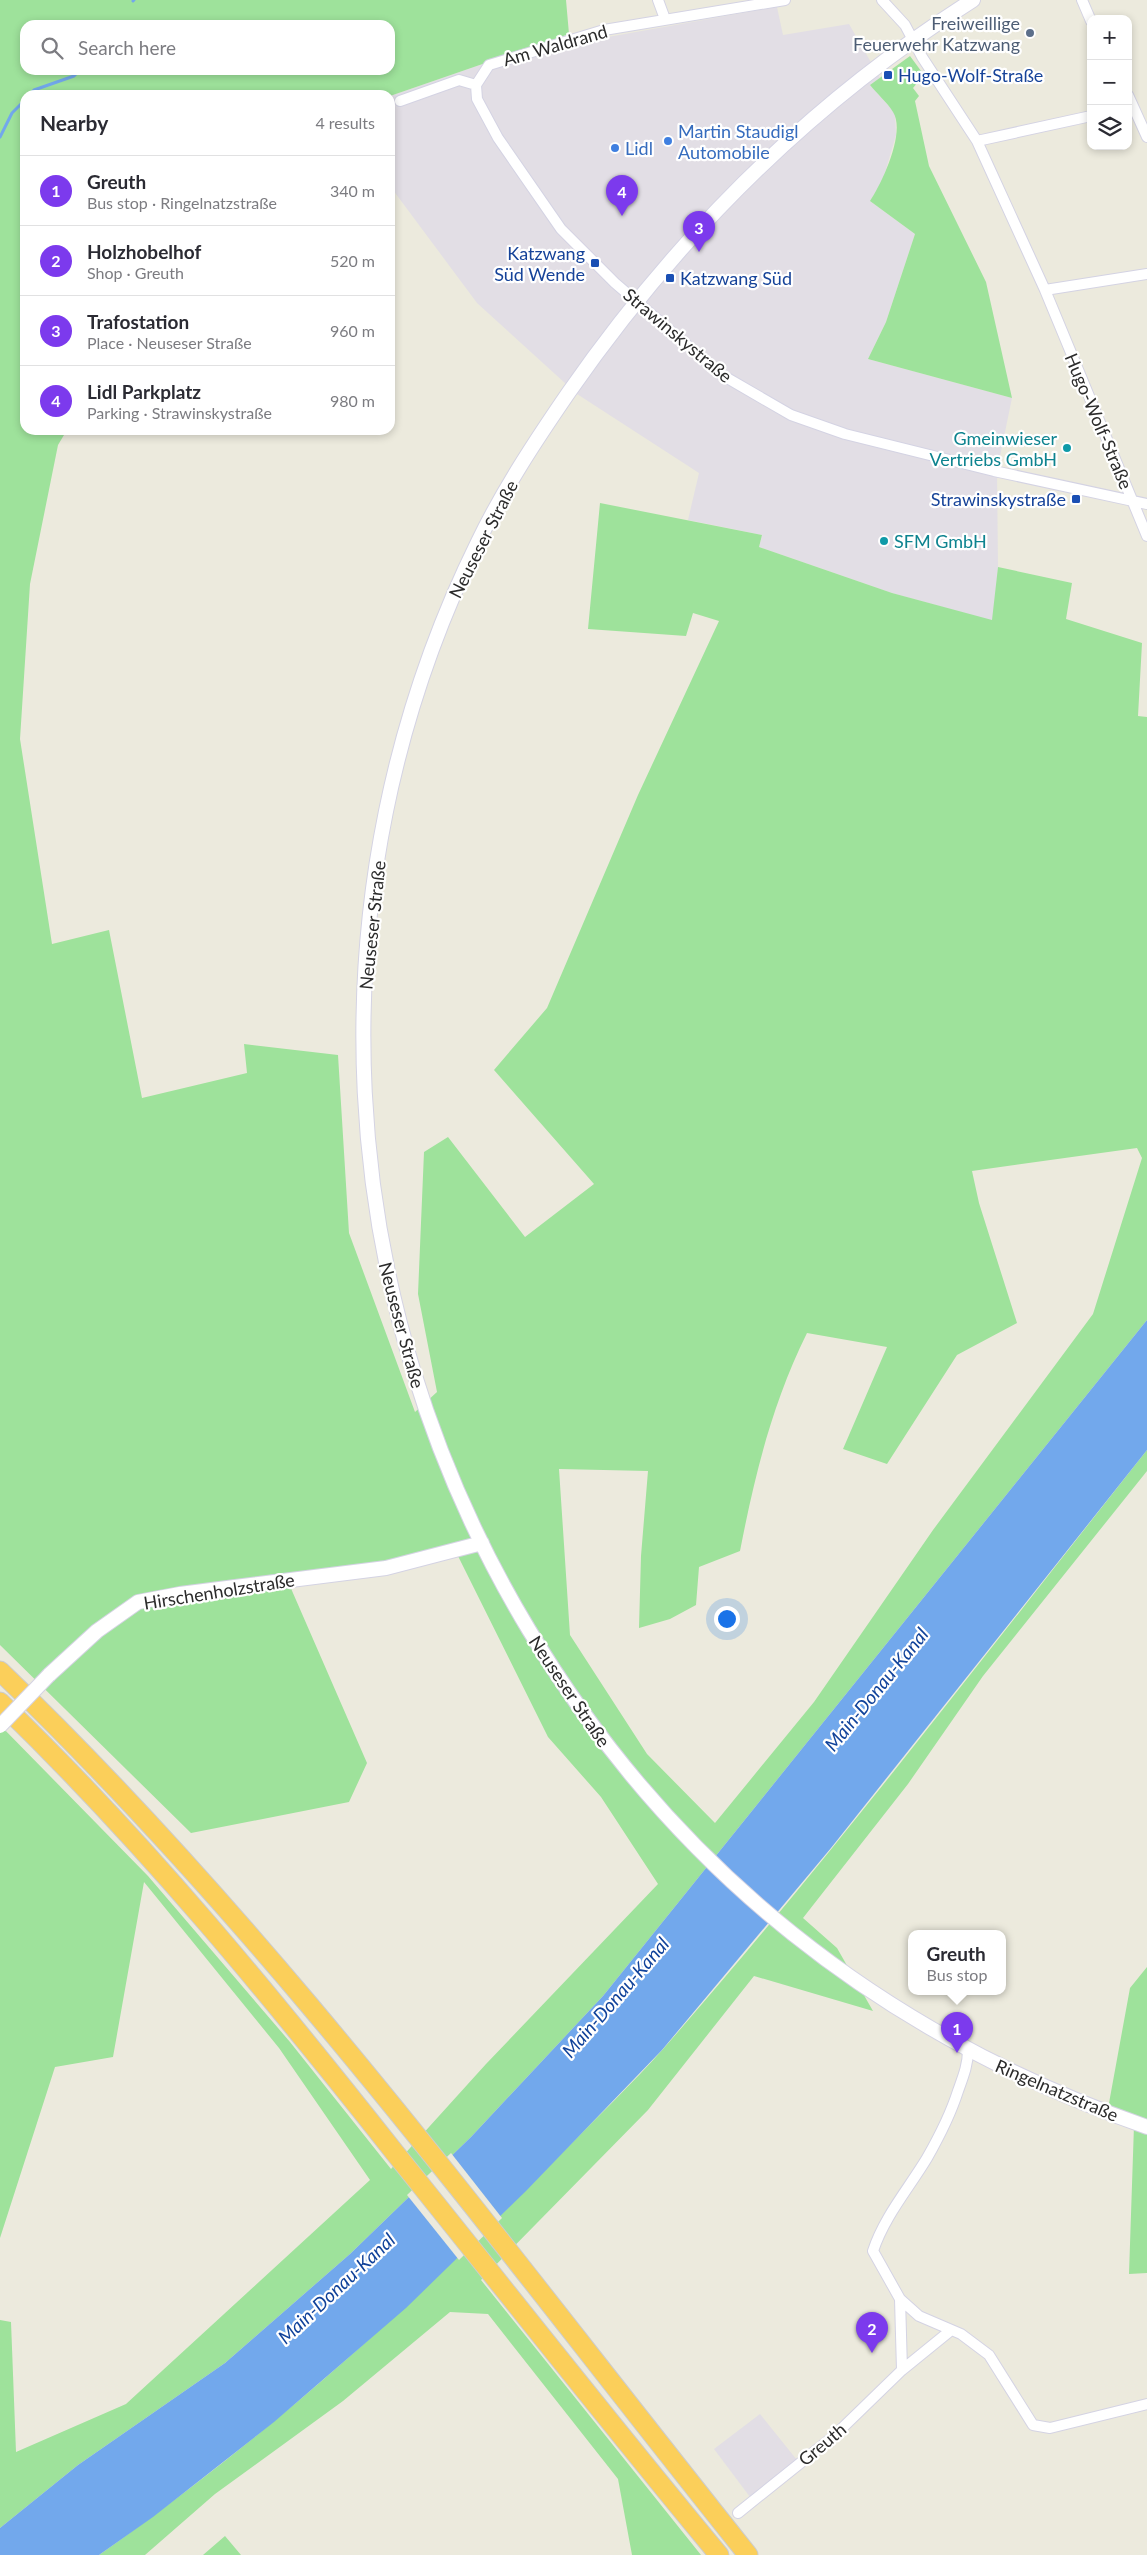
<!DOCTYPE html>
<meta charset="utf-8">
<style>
:root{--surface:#fff;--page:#f2f2f3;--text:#2b2b33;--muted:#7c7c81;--line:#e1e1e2;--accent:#7c3aed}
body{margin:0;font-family:Lato,sans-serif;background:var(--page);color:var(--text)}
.controls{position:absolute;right:15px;top:15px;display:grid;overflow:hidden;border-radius:10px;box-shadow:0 2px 8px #0003}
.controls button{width:45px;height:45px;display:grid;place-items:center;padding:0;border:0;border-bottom:1px solid var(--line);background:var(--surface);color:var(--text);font:25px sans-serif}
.you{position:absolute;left:726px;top:1618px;width:18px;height:18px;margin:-12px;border:4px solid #fff;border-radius:50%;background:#1a73e8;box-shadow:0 0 0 8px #1a73e833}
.badge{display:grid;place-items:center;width:32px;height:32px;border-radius:50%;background:var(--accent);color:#fff;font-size:16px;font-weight:700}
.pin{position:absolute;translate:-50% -41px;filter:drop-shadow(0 1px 2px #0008)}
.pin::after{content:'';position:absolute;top:26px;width:18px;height:15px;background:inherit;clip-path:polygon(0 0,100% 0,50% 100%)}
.popup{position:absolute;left:908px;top:1930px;width:98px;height:65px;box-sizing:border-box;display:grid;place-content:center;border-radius:10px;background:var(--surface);filter:drop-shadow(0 1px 4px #0005);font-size:16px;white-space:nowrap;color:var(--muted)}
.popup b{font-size:19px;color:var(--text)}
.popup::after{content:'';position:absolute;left:50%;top:100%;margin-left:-10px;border:10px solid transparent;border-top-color:var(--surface)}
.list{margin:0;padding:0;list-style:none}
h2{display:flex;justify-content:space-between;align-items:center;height:65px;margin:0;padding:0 20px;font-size:21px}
h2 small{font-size:16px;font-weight:400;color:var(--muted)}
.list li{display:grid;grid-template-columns:32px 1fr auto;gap:15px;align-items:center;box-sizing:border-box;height:70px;padding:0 20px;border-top:1px solid var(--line)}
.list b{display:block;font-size:19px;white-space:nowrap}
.list p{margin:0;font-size:16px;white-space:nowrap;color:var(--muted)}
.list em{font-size:16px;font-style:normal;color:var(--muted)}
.icon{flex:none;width:28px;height:28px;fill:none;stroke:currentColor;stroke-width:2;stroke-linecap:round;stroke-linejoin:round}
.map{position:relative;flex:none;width:1147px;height:2555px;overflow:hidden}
.search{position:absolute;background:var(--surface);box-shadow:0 2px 8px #0003;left:20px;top:20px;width:375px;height:55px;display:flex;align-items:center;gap:12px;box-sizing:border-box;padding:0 18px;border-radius:15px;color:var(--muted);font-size:19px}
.panel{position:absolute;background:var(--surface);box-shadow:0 2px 8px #0003;left:20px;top:90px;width:375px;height:345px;border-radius:15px}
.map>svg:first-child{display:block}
.industrial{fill:#e2dee5}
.green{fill:#9ee29b;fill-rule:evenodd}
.water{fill:#72a8ec}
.pier{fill:#eceadd}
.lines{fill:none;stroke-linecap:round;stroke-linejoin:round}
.stream{stroke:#72a8ec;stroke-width:3}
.street-casing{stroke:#d4d3e3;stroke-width:12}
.secondary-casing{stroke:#d4d3e3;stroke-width:16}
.highway-casing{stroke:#ccc;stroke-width:21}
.street{stroke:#fff;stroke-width:10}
.secondary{stroke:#fff;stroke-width:14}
.highway{stroke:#fbcf5a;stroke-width:19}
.secondary-bridge-casing{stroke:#d4d3e3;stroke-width:16;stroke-linecap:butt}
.secondary-bridge{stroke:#fff;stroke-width:14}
.service-dot{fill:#5c6f8a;stroke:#fff;stroke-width:2}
.transit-dot{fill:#1a4fb4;stroke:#fff;stroke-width:2}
.shop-dot{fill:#3f7fe0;stroke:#fff;stroke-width:2}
.culture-dot{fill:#0f9aa8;stroke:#fff;stroke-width:2}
.labels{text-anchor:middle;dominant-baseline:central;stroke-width:4.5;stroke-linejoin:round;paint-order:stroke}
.service-label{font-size:18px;fill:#4e5e75;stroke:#fff;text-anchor:end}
.street-label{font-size:18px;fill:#2b2b2b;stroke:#fff}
.transit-label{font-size:18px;fill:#164399;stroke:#fff;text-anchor:start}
.shop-label{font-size:18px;fill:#366cbe;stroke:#fff;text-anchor:start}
.culture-label{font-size:18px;fill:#0d838f;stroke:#fff;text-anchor:end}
.water-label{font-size:19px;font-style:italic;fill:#10429a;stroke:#fff}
</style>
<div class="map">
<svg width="1147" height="2555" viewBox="0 0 1147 2555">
<rect width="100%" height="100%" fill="#eceadd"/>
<path class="industrial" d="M777,7L783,35L849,24L880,78L870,85L895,113L896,135L882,183L870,201L915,234L886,322L868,359L1012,398L997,471L998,567L993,621L892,593L759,547L762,535L688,520L699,473L577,394L477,303L390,186V96L569,34L574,43Z
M760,2414L801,2465L753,2501L714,2449Z"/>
<path class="green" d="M0,0H566L569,34L390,96L25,95V430H67L58,445L30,584L20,739L52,944L109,930L142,1098L247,1073L244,1044L338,1055L349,1233L415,1412L437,1392L418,1294L424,1152L448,1137L525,1237L594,1184L494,1070L547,1008L638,795L719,621L693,613L686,636L588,629L600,503L762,535L759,547L892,593L992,620L998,567L1072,583L1066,619L1142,643L1138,716L1147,717V1320L603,1996L471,2137L350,2254L225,2363L78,2465L0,2528V2320L11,2322L16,2452L126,2404L370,2180L279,2048L144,1882L113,2057L55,2067L0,2238V1725L148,1876L290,2042L391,2169L486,2064L658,1884L601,1797L548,1737L454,1548L386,1564L286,1577L367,1763L349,1802L191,1833L0,1645ZM25,25H390V70H25ZM1137,1148L1142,1158L1093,1314L933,1530L814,1702L715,1823L647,1754L570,1635L559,1469L648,1471L641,1556L639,1628L670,1619L696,1605L699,1567L740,1551C755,1474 772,1404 807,1333L887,1347L843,1449L887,1464L957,1355L1017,1323L979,1203L972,1171Z
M910,56L924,75L913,88L919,96L915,101L929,166L986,282L1012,398L868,359L886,322L915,234L870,201C882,183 906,132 893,112C887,102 877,94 870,85Z
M1147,1450V1471L983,1676L908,1784L803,1918L837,1948L873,2011L754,1976L648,2110L481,2280L701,2555H632L618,2479L488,2314L450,2312L343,2401L215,2494L145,2555H99C267,2437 420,2300 562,2153C596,2118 632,2084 664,2048C833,1855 988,1651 1147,1450Z
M1147,1967V2273L1129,2274L1134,2125L1107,2114L1130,1988Z
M225,2536L241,2555H203Z"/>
<path class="water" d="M1147,1320V1450L831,1848L662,2050L526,2191L406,2308L274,2422L153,2517L99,2555H0V2528L78,2465L225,2363L350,2254L471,2137L603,1996Z"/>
<path class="pier" d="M451,2153L502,2218L459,2260L407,2195Z"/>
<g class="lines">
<path class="stream" d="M133,1L134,0
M29,95L34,90L74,76L80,70
M0,137L12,113L25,100"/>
<g class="street-casing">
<path id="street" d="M658,0L665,19
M785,0L604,30L489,65L476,85L477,99L498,138L561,229L615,283L722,375L791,415L845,434L994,471L1147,504
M882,0L905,25L922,57L977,141L1045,290L1147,536
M1082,0L1091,21
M1128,95L1147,137
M400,101L459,80L476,85
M977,141L1091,116
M1045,290L1147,274
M968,2050C968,2065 963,2077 958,2091C951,2113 939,2137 927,2158C909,2188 884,2217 873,2251L900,2299L919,2316L961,2334L989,2355L1033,2425L1050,2428L1147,2404
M900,2299L902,2370
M738,2513L834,2436L902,2370L950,2331"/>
</g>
<g class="secondary-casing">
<path id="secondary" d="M973,0C810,103 679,234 569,392C536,440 503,490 478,542C307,889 330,1300 529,1630C673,1870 883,2035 1147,2127
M49,1675L97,1631L138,1602L180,1594L386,1568L482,1543"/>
</g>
<g class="highway-casing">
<path id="highway" d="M0,1671C279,1939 507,2254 748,2555
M0,1702C144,1841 271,1996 395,2153C503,2287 609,2423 719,2555"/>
</g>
<use href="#street" class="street"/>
<use href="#secondary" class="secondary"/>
<use href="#highway" class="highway"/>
<g class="secondary-bridge-casing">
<path id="secondary-bridge" d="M0,1726L49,1675"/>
</g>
<use href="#secondary-bridge" class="secondary-bridge"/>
</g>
<circle class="service-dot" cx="1030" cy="33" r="5"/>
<g class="transit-dot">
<rect x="883" y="70" width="10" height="10" rx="2.5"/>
<rect x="590" y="258" width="10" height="10" rx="2.5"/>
<rect x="665" y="273" width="10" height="10" rx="2.5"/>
<rect x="1071" y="494" width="10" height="10" rx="2.5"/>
</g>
<g class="shop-dot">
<circle cx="668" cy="141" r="5"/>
<circle cx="615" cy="148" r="5"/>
</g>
<g class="culture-dot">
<circle cx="1067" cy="448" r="5"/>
<circle cx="884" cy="541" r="5"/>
</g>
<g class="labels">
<g class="service-label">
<text x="1020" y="23">Freiweillige<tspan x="1020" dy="21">Feuerwehr Katzwang</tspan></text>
</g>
<g class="street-label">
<text transform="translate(555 45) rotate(-16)">Am Waldrand</text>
<text transform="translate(678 335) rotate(40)">Strawinskystraße</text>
<text transform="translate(1099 421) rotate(67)">Hugo-Wolf-Straße</text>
<text transform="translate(483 539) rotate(-63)">Neuseser Straße</text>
<text transform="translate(372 925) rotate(-84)">Neuseser Straße</text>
<text transform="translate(402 1325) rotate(75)">Neuseser Straße</text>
<text transform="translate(219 1591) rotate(-9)">Hirschenholzstraße</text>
<text transform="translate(570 1691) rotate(56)">Neuseser Straße</text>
<text transform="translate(1057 2090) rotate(23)">Ringelnatzstraße</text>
<text transform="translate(822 2444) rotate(-40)">Greuth</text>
</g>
<g class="transit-label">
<text x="898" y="75">Hugo-Wolf-Straße</text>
<text x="585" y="253" text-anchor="end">Katzwang<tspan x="585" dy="21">Süd Wende</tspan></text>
<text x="680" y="278">Katzwang Süd</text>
<text x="1066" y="499" text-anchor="end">Strawinskystraße</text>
</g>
<g class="shop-label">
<text x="678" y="131">Martin Staudigl<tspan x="678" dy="21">Automobile</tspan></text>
<text x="625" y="148">Lidl</text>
</g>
<g class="culture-label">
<text x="1057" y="438">Gmeinwieser<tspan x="1057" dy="21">Vertriebs GmbH</tspan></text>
<text x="894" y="541" text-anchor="start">SFM GmbH</text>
</g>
<g class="water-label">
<text transform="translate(876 1689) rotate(-51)">Main-Donau-Kanal</text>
<text transform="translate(615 1997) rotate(-49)">Main-Donau-Kanal</text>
<text transform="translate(336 2288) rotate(-43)">Main-Donau-Kanal</text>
</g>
</g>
</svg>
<div class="controls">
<button>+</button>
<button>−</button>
<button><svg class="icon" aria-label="layers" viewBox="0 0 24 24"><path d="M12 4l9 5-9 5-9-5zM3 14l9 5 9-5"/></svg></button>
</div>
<div class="you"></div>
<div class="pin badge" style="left:957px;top:2053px">1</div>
<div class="popup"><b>Greuth</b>Bus stop</div>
<div class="pin badge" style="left:872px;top:2353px">2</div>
<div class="pin badge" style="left:699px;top:252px">3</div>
<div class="pin badge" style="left:622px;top:216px">4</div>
<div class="search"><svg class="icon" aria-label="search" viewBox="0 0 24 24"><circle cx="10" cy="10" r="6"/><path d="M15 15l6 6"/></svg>Search here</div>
<section class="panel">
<h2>Nearby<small>4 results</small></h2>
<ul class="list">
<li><span class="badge">1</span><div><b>Greuth</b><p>Bus stop · Ringelnatzstraße</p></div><em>340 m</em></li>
<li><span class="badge">2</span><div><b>Holzhobelhof</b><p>Shop · Greuth</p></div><em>520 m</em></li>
<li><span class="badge">3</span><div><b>Trafostation</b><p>Place · Neuseser Straße</p></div><em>960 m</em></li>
<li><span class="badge">4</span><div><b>Lidl Parkplatz</b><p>Parking · Strawinskystraße</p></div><em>980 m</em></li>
</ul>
</section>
</div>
